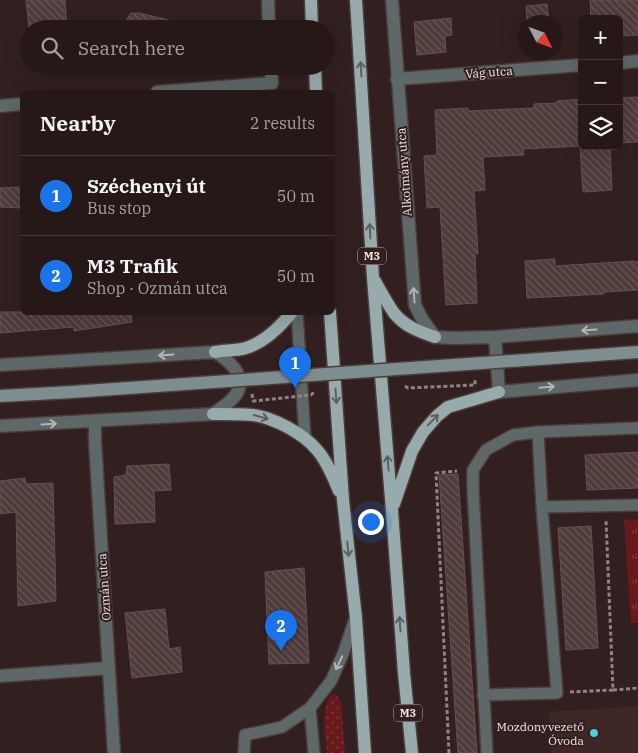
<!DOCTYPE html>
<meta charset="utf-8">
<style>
:root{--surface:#251817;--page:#2d2120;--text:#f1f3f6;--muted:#a3a0a1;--line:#423736;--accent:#1a73e8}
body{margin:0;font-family:"IBM Plex Serif",serif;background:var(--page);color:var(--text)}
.controls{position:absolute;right:15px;top:15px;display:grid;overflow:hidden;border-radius:8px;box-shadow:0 5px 20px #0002}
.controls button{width:45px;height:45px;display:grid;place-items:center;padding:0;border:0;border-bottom:1px solid var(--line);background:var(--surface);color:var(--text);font:25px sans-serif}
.compass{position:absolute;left:518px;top:15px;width:45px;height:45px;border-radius:50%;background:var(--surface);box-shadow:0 5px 20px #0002;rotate:132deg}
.you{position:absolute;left:370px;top:521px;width:18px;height:18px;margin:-12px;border:4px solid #fff;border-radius:50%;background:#1a73e8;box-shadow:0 0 0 8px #1a73e833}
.badge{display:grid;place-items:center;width:32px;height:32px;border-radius:50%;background:var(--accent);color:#fff;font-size:16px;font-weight:700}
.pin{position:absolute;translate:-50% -41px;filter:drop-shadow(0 1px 2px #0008)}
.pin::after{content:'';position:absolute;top:26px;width:18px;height:15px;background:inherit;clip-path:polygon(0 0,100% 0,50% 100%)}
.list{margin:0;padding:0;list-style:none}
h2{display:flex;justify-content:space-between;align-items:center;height:65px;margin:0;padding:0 20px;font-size:21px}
h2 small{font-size:16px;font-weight:400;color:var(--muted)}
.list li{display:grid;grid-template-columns:32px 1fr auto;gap:15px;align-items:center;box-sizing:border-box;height:80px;padding:0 20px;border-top:1px solid var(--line)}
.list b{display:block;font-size:19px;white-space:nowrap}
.list p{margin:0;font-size:16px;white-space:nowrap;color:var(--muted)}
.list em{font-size:16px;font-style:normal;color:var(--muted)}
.icon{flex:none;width:28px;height:28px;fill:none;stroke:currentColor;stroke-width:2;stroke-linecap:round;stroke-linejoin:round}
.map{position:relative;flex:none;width:638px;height:753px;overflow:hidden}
.search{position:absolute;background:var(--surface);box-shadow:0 5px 20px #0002;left:20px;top:20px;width:315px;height:55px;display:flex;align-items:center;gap:12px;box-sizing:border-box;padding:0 18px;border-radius:28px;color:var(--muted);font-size:19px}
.panel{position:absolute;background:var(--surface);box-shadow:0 5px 20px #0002;left:20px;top:90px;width:315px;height:225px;border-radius:8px}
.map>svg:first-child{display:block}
.built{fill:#3f2725}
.grass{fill:url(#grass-dots)}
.park{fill:url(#park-tufts)}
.building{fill:url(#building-back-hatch);stroke:#655150}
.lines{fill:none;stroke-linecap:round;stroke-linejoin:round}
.lane-casing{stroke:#4c3c3b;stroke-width:14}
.street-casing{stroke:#4c3c3b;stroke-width:15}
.primary-casing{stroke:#4c3c3b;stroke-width:15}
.path{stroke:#928382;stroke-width:3;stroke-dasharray:4 2.5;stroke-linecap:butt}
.lane{stroke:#5e6869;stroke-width:11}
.street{stroke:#5e6869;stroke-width:12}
.primary{stroke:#97abad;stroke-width:12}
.secondary-bridge-casing{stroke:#4c3c3b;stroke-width:15;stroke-linecap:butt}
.path-bridge{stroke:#928382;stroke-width:3;stroke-dasharray:4 2.5;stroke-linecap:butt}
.secondary-bridge{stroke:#7e8e90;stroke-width:12}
.oneway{stroke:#5f5f5f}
.oneway2{stroke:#b7b3b3}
.poi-dot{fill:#52cbd7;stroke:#31201f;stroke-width:2}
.labels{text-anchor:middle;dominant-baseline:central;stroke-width:4;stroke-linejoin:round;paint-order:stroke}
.shield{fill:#31201f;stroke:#b8aaa9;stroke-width:1}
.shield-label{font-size:11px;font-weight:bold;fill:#f2e5e4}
.street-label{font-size:12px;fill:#f2e5e4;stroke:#31201f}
.poi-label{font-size:12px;fill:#f2e5e4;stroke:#31201f;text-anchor:end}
</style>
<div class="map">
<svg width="638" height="753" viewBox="0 0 638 753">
<defs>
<pattern id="grass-dots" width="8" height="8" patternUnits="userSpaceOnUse" patternTransform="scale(1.25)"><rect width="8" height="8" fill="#68191c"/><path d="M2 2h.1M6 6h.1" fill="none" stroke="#7e3a3d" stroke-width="1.8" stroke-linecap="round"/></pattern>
<pattern id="park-tufts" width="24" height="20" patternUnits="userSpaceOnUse" patternTransform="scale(1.25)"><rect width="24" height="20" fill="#68191c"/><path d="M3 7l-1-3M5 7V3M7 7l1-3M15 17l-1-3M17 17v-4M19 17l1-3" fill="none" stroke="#7e3a3d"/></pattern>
<pattern id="building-back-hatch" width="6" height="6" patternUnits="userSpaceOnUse" patternTransform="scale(1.25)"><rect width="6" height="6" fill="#4e3b3a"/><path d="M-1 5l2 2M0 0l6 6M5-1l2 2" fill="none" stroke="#685756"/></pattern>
</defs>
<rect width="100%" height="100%" fill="#31201f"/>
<path class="built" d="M638,706V753H551L549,712Z"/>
<path class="grass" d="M332,694L337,696L341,701L345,753H327C326,735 319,709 332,694Z"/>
<path class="park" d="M638,519V623H631L624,520Z"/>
<path class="building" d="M26,0H65L67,29H29Z
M590,0H638V35L619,36V19H591Z
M547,4L549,22H527L526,6Z
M131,13H139L177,22L176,29H120Z
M451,18L452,35L445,36L446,52L417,55L414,22Z
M638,97V142L619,143V98Z
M582,99V146L523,149L524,155L483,157L485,190L474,191L478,254H475L477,303L446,305L440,207L427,208L424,156L437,155L435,110L468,108V111L534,108V104L557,103V101Z
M580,146H610L612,190L583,192Z
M22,187V208L0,207V188Z
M555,259V266L634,261V262H638V290L604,292V294L527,298L525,261Z
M0,312H131L132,322L74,331V327L0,333Z
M638,452V488L587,490L585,455Z
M169,464L171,490L154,491L155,522L115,524L114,477L126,475L127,466Z
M458,474L477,753H458L439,475Z
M25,478L26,484L53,483L56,601L18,606L16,512L0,514V481Z
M591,526L598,648L566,650L558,528Z
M304,568L309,663L269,664L265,572Z
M165,609L169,649L180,647L182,672L132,678L125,613Z"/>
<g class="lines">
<g class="lane-casing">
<path id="lane" d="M297,312L305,438
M542,507L638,505
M483,695L557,693L542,507L538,432
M310,708L314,753
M244,753L245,735L282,727L310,708L331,681L343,654L355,619
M487,753L473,490V470L486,450L513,435L538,432L638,428"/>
</g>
<g class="street-casing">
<path id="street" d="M268,0L269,29
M392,0L415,305L422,319L435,337L455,338L495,337L638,326
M619,63L638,61
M397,79L582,65
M157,92L272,83L271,66
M0,106L22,104
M495,337L499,392L638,380
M0,365L215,352C228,360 247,375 237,393C232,402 221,408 213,414L0,426
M95,421V441L114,753
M0,676L109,668"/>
</g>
<g class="primary-casing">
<path id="primary" d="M311,0L312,29
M356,0L373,278L392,511L404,673L412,753
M315,66L316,92
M375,281C381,292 387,303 394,313C404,326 420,332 435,337
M330,312L343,500L356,618L365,753
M215,352C225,350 236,351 246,348C265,342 280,327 292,312
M213,414C226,414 240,414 253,415C274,418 303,433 317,450C327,461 333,477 339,491
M394,504L412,451L423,432L437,416L448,407L499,392"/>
</g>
<path class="path" d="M613,690L638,688
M570,692L613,690L606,520
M449,753L436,473L457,471"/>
<use href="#lane" class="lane"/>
<use href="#street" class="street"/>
<use href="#primary" class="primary"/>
<g class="secondary-bridge-casing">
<path id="secondary-bridge" d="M0,396L72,392L638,352"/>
</g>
<path class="path-bridge" d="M405,386L408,388L475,385V380
M252,394L253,401L311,395L315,391"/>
<use href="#secondary-bridge" class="secondary-bridge"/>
</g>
<defs><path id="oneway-shaft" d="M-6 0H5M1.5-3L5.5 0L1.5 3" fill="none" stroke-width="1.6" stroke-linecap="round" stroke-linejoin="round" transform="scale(1.25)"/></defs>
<g class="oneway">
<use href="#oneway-shaft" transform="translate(361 69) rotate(-93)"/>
<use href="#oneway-shaft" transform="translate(370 231) rotate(-93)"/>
<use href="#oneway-shaft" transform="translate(336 396) rotate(86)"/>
<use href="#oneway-shaft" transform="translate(261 417) rotate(15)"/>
<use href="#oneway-shaft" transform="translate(433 420) rotate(-46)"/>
<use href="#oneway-shaft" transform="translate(388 463) rotate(-95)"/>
<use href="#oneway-shaft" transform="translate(348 549) rotate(84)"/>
<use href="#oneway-shaft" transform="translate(400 624) rotate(-94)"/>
</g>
<g class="oneway2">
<use href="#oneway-shaft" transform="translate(414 295) rotate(-94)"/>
<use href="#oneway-shaft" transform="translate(589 330) rotate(176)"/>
<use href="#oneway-shaft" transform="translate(166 355) rotate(176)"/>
<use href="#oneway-shaft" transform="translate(547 387) rotate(-5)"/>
<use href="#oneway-shaft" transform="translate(49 424) rotate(-3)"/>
<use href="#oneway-shaft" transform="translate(339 663) rotate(115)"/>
</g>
<circle class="poi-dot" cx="594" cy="733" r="5"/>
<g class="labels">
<g class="shield">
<rect x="358" y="247.5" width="28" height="17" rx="4"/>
<rect x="394" y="704.5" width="28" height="17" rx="4"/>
</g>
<g class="shield-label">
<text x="372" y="256">M3</text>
<text x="408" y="713">M3</text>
</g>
<g class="street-label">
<text transform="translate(489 72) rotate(-4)">Vág utca</text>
<text transform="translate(404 172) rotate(-94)">Alkotmány utca</text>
<text transform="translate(104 587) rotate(-94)">Ozmán utca</text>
</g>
<g class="poi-label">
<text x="584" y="726">Mozdonyvezető<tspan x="584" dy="14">Óvoda</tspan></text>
</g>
</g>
</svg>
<div class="controls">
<button>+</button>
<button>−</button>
<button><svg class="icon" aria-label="layers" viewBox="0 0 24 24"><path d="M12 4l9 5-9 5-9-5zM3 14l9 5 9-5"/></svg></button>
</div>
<svg class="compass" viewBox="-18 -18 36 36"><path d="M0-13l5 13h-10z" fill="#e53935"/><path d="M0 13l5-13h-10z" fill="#a3a0a1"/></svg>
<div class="you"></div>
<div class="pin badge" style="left:295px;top:388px">1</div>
<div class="pin badge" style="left:281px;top:651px">2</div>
<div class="search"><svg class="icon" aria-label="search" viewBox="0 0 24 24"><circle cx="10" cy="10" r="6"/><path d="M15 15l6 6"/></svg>Search here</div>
<section class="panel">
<h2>Nearby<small>2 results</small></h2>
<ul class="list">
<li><span class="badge">1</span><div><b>Széchenyi út</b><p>Bus stop</p></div><em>50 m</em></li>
<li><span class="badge">2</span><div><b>M3 Trafik</b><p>Shop · Ozmán utca</p></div><em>50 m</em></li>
</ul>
</section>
</div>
